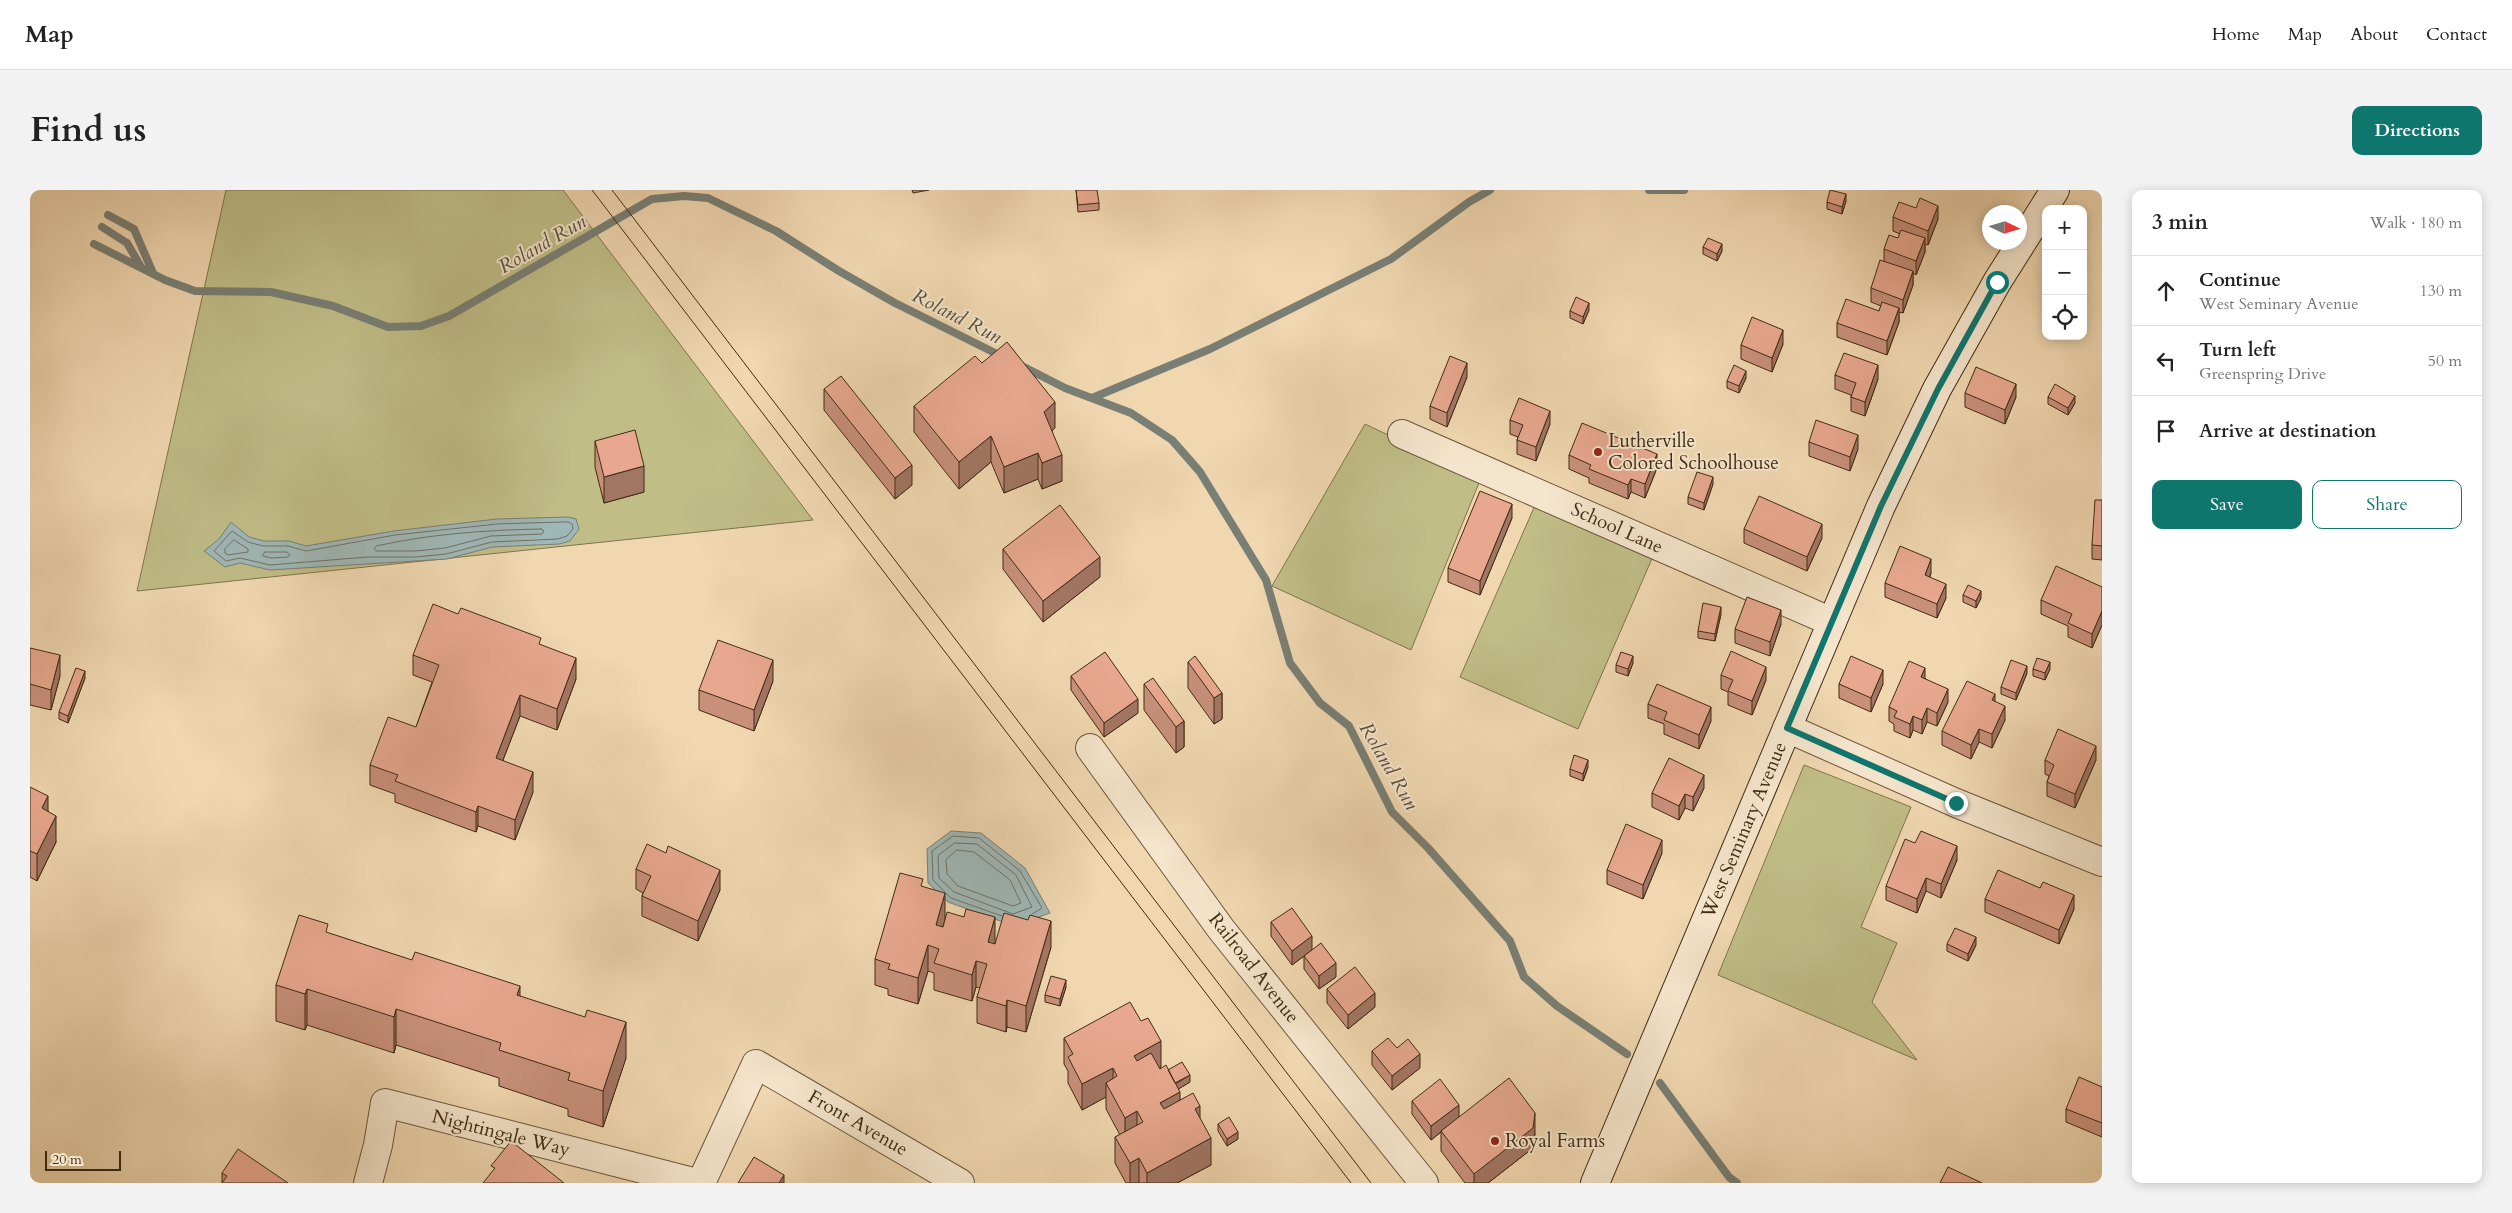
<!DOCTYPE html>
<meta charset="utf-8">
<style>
:root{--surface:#fff;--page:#f2f2f2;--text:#222;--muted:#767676;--line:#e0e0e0;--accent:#0f766e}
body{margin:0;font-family:Cardo,serif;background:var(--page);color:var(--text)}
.controls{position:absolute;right:15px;top:15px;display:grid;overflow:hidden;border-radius:10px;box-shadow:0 2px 12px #0003}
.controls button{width:45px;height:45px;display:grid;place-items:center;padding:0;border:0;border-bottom:1px solid var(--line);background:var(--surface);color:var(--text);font:25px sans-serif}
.compass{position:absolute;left:1952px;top:15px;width:45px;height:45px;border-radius:50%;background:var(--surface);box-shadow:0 2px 12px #0003;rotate:94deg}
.scale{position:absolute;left:15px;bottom:12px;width:76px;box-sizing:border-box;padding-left:5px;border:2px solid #402b13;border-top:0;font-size:14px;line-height:18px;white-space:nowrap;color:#402b13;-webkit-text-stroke:4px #f5e5cc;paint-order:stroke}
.stop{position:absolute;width:15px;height:15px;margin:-11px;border:4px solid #0f766e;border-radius:50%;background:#fff}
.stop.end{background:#0f766e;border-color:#fff;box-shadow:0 1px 5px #0008}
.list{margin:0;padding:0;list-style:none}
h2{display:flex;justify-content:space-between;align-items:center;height:65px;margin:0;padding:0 20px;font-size:21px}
h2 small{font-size:16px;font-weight:400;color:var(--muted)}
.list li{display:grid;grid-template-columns:32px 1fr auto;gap:15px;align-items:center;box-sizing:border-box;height:70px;padding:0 20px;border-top:1px solid var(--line)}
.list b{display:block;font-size:19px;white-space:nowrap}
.list p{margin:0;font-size:16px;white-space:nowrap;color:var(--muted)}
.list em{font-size:16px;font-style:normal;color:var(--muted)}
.actions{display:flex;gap:10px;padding:15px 20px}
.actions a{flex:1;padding:11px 0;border:1px solid var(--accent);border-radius:10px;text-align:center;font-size:18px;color:var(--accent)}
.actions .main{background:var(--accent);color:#fff}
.icon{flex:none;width:28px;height:28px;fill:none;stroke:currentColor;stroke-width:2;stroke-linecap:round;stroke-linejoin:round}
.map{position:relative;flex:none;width:2072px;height:993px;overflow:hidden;border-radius:10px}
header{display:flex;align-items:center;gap:30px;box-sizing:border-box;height:70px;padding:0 25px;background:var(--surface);border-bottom:1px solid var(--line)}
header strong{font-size:24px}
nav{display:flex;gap:28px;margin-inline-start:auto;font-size:18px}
.intro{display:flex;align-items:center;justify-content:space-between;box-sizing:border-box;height:120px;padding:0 30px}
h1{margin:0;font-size:35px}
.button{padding:12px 22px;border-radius:10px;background:var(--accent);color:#fff;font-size:18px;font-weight:700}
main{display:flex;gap:30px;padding:0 30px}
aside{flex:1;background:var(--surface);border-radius:10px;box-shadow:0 2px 12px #0003}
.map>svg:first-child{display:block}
.green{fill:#c0bd87;stroke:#80744d}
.water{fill:#9fb7b7;stroke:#797f75}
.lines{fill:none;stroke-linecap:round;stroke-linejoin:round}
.shore{stroke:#707165;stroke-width:1}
.stream{stroke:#797f75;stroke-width:8}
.street-casing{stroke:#6c563a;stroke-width:30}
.secondary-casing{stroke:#402b13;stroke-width:30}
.street{stroke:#f5e5cc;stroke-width:28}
.secondary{stroke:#f5e5cc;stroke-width:28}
.tram{stroke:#402b13;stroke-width:1}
.wall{fill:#c8907b;stroke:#402b13}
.shaded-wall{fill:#a27664;stroke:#402b13}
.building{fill:#e8a88f;stroke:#402b13}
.route{stroke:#0f766e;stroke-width:6}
.poi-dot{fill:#8f2418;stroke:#f5e5cc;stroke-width:2}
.labels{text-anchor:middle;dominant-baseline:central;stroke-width:4;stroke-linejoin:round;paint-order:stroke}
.poi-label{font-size:19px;fill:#402b13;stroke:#f5e5cc;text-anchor:start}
.street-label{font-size:19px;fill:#402b13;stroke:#f5e5cc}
.water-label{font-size:20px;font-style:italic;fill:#584e3c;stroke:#f5e5cc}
</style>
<header>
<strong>Map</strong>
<nav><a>Home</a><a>Map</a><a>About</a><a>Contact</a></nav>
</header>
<div class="intro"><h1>Find us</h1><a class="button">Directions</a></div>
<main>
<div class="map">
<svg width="2072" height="993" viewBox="0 0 2072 993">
<rect width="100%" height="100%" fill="#f0d7b0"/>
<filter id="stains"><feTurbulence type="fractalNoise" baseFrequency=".004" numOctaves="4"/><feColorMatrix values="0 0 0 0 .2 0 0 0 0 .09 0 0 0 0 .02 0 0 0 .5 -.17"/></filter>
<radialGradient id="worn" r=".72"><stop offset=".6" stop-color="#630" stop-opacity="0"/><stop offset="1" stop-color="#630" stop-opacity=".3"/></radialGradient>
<path class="green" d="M196,0H533L783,330L107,401Z
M1335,234L1396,263L1453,283L1381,460L1242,396Z
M1506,313L1624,364L1548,539L1430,487Z
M1774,575L1881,617L1831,737L1867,753L1842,812L1887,870L1688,785Z"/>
<path class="water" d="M538,327L546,329L549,339L540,351L529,354L462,357L417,369L240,380L210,373L195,377L174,361L189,349L201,332L219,347L234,351H259L276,356L364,341L467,329Z
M921,641L951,643L995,678L1020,723L984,736L918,712L898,693L897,659Z"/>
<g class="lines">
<path class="shore" d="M538,332L542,334L543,339L537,346L528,349L462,352L416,364L386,367H337L240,375L210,368L196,371L184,361L202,341L218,352L233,356H258L276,361L365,345L467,334Z
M511,339L514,341L512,344L461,346L415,358L386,361H346L344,359L346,356C400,344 456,340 511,339Z
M204,350L218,359V362L198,365L195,363V359Z
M235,362H257L260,365L258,367L241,368L233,366Z
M925,653L947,654L986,685L1002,717L983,724L924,702L909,688L908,666Z
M927,660L944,662L980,690L991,713L983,716L928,696L917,684L916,670Z
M915,702L903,690L902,661L923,646L949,648L990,681L1012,718L1002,724
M916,703L921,708L972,726"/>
<path class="stream" d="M1619,0H1654
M78,25L104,39L123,83
M72,37L97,53L111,77
M64,54L135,90L165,101L241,102L303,116L358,137L391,136L419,126L622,9L654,6L678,8L746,41L809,81L865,113L973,167
M990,175L1035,198L1101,223L1142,250L1170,282L1236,390L1260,473L1290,513L1319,536L1362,622L1398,658L1480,751L1494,787L1527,816L1597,864
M1062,208L1180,159L1361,69L1439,12L1460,0
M1630,893L1699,987L1707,993"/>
<g class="street-casing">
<path id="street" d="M1372,244L1802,432
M1757,538L1926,613L2072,672
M1060,558L1191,739L1394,993
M338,993L348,955L355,913L667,993
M671,993L726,874L930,993"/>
</g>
<g class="secondary-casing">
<path id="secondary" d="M1565,993L1851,316L1907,199L1967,92L2025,0"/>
</g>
<use href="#street" class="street"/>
<use href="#secondary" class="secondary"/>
<path class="tram" d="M562,0L1321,993
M582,0L1341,993"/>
</g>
<path class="wall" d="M882,0H899L883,3Z
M1046,0L1069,13V20L1048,22Z
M1816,11L1812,24L1797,19V12Z
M1863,27L1908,29L1898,55L1895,54V62L1886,85L1883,83V95L1873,123L1869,122V132L1857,165L1807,147V133L1849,121L1851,116L1841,112V98L1854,72V59L1868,48L1870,44L1863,41Z
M1673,57L1692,61L1687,71L1673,64Z
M1559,120L1553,134L1540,128V121Z
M1753,154L1742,182L1711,169V155Z
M1805,185L1848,189L1835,226L1821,221V205L1805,199Z
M1437,187L1417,237L1400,229V216Z
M1716,188L1709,203L1697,198V191Z
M794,199L882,295L865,309L794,220Z
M1935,203L1986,207L1975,234L1935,217Z
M2018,207L2045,213L2038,225L2018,214Z
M884,216L1025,238L1022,241L1032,291L1012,299L1008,289L974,303L961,272L929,299L884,242Z
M1480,230L1520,234L1506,271L1487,264V250L1488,247L1480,244Z
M565,251L614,302L574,313L565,277Z
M1779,252L1828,259L1820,281L1779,266Z
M1539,265L1627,278L1615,308L1601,302L1598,309L1559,293V288L1539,279Z
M1683,294L1674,320L1658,314V307Z
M2072,310V370L2062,369V355Z
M1482,328L1450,405L1418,392V378Z
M1714,339L1792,348L1777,381L1714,353Z
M973,359L1070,387L1013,432L973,379Z
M1901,383L1900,387L1916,408L1907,428L1855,407V393Z
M2072,397V435L2062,458L2038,447V436L2011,424V410Z
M1933,405L1951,408L1946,418L1933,412Z
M1691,424L1685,451L1668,448V441Z
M1751,434L1740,466L1705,453V439Z
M511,455L546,489L527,540L490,526L473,570L503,602L485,650L448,636L446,642L365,612V604L340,595V575L386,537L402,492L383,485V465Z
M0,458L30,486L21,520L0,515Z
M1158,472L1192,503V529L1184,534L1158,498Z
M1603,473L1598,486L1586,482V475Z
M2003,479H2020L2015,490L2003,486Z
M1997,483L1986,510L1971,504V497Z
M1691,485L1736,490L1722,525L1698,515V502L1691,499Z
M1041,486L1108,523L1074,547L1041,500Z
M55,488L38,533L29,529V522Z
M1895,488L1918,512L1907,536L1897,532L1892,544L1883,540L1880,548L1864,541V534L1859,531V517Z
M743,491L724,541L669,520V500Z
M1114,494L1154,531V557L1146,563L1114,520Z
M1809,494H1853L1841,522L1809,508Z
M1965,512L1975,530L1962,558L1949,552L1941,569L1912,555V541Z
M1618,514L1681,531L1669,559L1634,544V534L1618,528Z
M2015,570H2066L2045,618L2017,606V592L2019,586L2015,584Z
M1558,577L1553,591L1540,586V579Z
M0,597L18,621L26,652L7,691L0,687Z
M1674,598L1663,621L1655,618L1649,630L1622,617V603Z
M1632,663L1613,709L1577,694V680Z
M1927,670L1911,708L1896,701L1887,723L1856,710V696Z
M606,679L690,700L668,751L612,726V706L613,703L606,699Z
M893,697L915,729L965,754L1021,757L996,842L977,837L976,842L947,833V807L950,798L946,797L942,811L904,800V783L898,781L888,814L858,805V799L845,795V769Z
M1955,709L2044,719L2029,754L1955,722Z
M1241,732L1282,760L1306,787L1289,799L1274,779V766L1262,775L1241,746Z
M298,743L490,806L596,868L573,937L538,926V919L469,896V888L366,855L364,863L277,835L275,840L246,831V795Z
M1917,754L1946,755L1938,771L1917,761Z
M1036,797L1030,816L1015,812V805Z
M1297,799L1345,817L1318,839L1297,813Z
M1034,848L1131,877L1129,878L1130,879L1138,880L1160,892L1148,899L1150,910L1170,930L1181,975L1147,993H1096L1085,973V947L1090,945L1076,919V907L1052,920L1038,893V881L1034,874Z
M1367,858L1390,878L1362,900L1342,875V861Z
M2072,897V947L2036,932V919Z
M1382,911L1429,927L1505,943L1503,958L1458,993H1435L1411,961V942L1401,950L1382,924Z
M1188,934L1208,949L1197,956L1188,941Z
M192,983L258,993H192Z"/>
<path class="shaded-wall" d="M1816,4V11L1812,24V17Z
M1908,16V29L1898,55V41Z
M1895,48V62L1886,85V71Z
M1692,54V61L1687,71V64Z
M1883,81V95L1873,123V110Z
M1559,113V120L1553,134V127Z
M1869,118V132L1857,165V151Z
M1753,140V154L1742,182V168Z
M1437,173V187L1417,237V223Z
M1848,175V189L1835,226V212Z
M1716,181V188L1709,203V196Z
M1986,194V207L1975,234V220Z
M2045,206V213L2038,225V218Z
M1025,212V238L1014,248V222Z
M1520,221V234L1506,271V257Z
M1828,245V259L1820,281V267Z
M961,246V272L929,299V272Z
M1008,263V289L974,303V277Z
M1627,264V278L1615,308V294Z
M1032,265V291L1012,299V273Z
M882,275V295L865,309V288Z
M614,276V302L574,313V287Z
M1683,287V294L1674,320V313Z
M1601,289V302L1598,309V295Z
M1482,314V328L1450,405V391Z
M1792,334V348L1777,381V367Z
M1070,367V387L1013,432V411Z
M1901,369V383L1895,399V385Z
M1916,394V408L1907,428V414Z
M1951,401V408L1946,418V411Z
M1691,417V424L1685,451V444Z
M1751,420V434L1740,466V452Z
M2072,421V435L2062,458V444Z
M30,465V486L21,520V500Z
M1603,466V473L1598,486V479Z
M546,468V489L527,540V519Z
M743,470V491L724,541V520Z
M2020,472V479L2015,490V483Z
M1997,476V483L1986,510V503Z
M1736,477V490L1722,525V511Z
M1895,478V492L1891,487Z
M1853,480V494L1841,522V508Z
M55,481V488L38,533V526Z
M1918,499V512L1907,536V523Z
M1192,503V529L1184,534V508Z
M1965,504V518L1962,510Z
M490,505V526L466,588V568Z
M1108,509V523L1074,547V533Z
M1975,516V530L1962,558V544Z
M1681,517V531L1669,559V545Z
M1897,518V532L1892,544V530Z
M1883,526V540L1880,548V534Z
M1154,531V557L1146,563V537Z
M1949,539V552L1941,569V555Z
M2066,556V570L2045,618V604Z
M1558,570V577L1553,591V584Z
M503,582V602L485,650V630Z
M1674,585V598L1663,621V607Z
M1655,604V618L1649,630V616Z
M18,606V632L12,618Z
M448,616V636L446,642V622Z
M26,626V652L7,691V664Z
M1632,650V663L1613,709V695Z
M1927,656V670L1911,708V694Z
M690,680V700L668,751V731Z
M1896,688V701L1887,723V709Z
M915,703V730L906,758V735Z
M2044,705V719L2029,754V740Z
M965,727V753L958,778V752Z
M1021,731V757L996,842V816Z
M1282,746V760L1262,775V761Z
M1946,747V755L1938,771V764Z
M898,755V781L888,814V788Z
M946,771V797L942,811V785Z
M1306,773V787L1289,799V786Z
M1036,790V797L1030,816V809Z
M490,796V832L487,805Z
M277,799V835L275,840V804Z
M1345,803V817L1318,839V825Z
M977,810V837L976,842V816Z
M366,819V855L364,863V827Z
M596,832V868L573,937V901Z
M1131,851V877L1104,892V866Z
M1390,864V878L1362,900V886Z
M1083,878V904L1076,893V907L1052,920V894Z
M1160,885V892L1142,903V896Z
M1150,902V928L1130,939V913Z
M1429,915V928L1411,941V942L1401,950V936Z
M1170,916V942L1165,919Z
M1107,921V947L1095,954V928Z
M1505,923V943L1503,958L1458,993H1444V984Z
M1208,942V949L1197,956V949Z
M1181,948V975L1147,993H1117V983Z
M1109,968V993H1100V973Z
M754,985V993H749Z"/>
<path class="building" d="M1046,0H1067L1069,13L1048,15Z
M1800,0L1816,4L1812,17L1797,12Z
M1890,8L1908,16L1898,41L1863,27L1869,12L1886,18Z
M1871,40L1895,48L1886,71L1854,59L1859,45L1868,48Z
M1678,48L1692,54L1687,64L1673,57Z
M1850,70L1883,81L1873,110L1841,98Z
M1546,107L1559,113L1553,127L1540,121Z
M1816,109L1849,121L1852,112L1869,118L1857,151L1807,133Z
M1722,127L1753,140L1742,168L1711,155Z
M977,152L1025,212L1014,222L1032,265L1012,273L1008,263L974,277L961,246L929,272L884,216L945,166L952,173Z
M1814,163L1848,175L1835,212L1821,207L1826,193L1805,185Z
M1420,166L1437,173L1417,223L1400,216Z
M1704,175L1716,181L1709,196L1697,191Z
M1946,177L1986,194L1975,220L1935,203Z
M811,186L882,275L865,288L794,199Z
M2025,194L2045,206L2038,218L2018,207Z
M1489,208L1520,221L1506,257L1487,250L1493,235L1480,230Z
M1786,230L1828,245L1820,267L1779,252Z
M1552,233L1627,264L1615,294L1601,289L1598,295L1559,279L1561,275L1539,265Z
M605,240L614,276L574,287L565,251Z
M1667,282L1683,287L1674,313L1658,307Z
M1450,301L1482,314L1450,391L1418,378Z
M1729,306L1792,334L1777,367L1714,339Z
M2065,310H2072V356L2062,355Z
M1030,315L1070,367L1013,411L973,359Z
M1870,356L1901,369L1895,385L1916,394L1907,414L1855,393Z
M2026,376L2072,397V421L2062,444L2038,433L2042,424L2011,410Z
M1938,395L1951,401L1946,411L1933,405Z
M1717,407L1751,420L1740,452L1705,439Z
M1673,413L1691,417L1685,444L1668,441Z
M403,414L428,424L431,418L511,448L509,454L546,468L527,519L490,505L466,568L503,582L485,630L448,616L446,622L365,591L368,585L340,575L358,527L386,537L409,475L383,465Z
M688,450L743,470L724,520L669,500Z
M0,458L30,465L21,500L0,494Z
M1701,461L1736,477L1722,511L1698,501L1703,490L1691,485Z
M1075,462L1108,509L1074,533L1041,486Z
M1591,462L1603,466L1598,479L1586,475Z
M1165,466L1192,503L1184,508L1158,472Z
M1821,466L1853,480L1841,508L1809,494Z
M2007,468L2020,472L2015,483L2003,479Z
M1981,470L1997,476L1986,503L1971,497Z
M1879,471L1895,478L1891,487L1918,499L1907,523L1897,518L1892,530L1883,526L1880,534L1864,527L1867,521L1859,517Z
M46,478L55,481L38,526L29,522Z
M1123,488L1154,531L1146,537L1114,494Z
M1937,491L1965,504L1962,510L1975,516L1962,544L1949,539L1941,555L1912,541Z
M1627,494L1681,517L1669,545L1634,530L1637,522L1618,514Z
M2028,539L2066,556L2045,604L2017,592L2024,575L2015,570Z
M1544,565L1558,570L1553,584L1540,579Z
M1639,568L1674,585L1663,607L1655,604L1649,616L1622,603Z
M0,597L18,606L12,618L26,626L7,664L0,661Z
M1596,634L1632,650L1613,695L1577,680Z
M1891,641L1927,656L1911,694L1896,688L1887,709L1856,696L1875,649L1885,653Z
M617,654L636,663L638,656L690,680L668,731L612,706L621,686L606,679Z
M1968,680L2010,698L2013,692L2044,705L2029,740L1955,709Z
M870,683L893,689L891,696L915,703L906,735L913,737L917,722L934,727L936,719L965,727L958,752L965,754L974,723L998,730L1000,725L1021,731L996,816L977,810L976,816L947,807L957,774L946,771L942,785L904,773L909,759L898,755L888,788L858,779L860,774L845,769Z
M1262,718L1282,746L1262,761L1241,732Z
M269,725L298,734L296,742L382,770L385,762L490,796L487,805L555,827L557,820L596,832L573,901L538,890L540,883L469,860L471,853L366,819L364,827L277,799L275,804L246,795Z
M1925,738L1946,747L1938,764L1917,754Z
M1291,753L1306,773L1289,786L1274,766Z
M1325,777L1345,803L1318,825L1297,799Z
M1021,786L1036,790L1030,809L1015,805Z
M1100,812L1111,831L1118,828L1131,851L1104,866L1107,871L1121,863L1130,879L1136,875L1150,902L1130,913L1134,919L1163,903L1170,916L1165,919L1181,948L1117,983L1109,968L1100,973L1085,947L1113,932L1107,921L1095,928L1076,893L1087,886L1083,878L1052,894L1038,867L1043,864L1034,848Z
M1358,848L1367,858L1378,849L1390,864L1362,886L1342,861Z
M1152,872L1160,885L1145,893L1138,880Z
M2049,887L2072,897V933L2036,919Z
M1479,888L1505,923L1503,938L1444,984L1411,941Z
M1410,889L1429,915L1401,936L1382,911Z
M1199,927L1208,942L1197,949L1188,934Z
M481,951L534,993H453L465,978L461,976Z
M208,959L258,993H192L197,986L192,983Z
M724,967L754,985L749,993H708Z
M1918,977L1952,993H1910Z"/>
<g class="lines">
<path class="route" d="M1926,613L1757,538L1851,316L1908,199L1967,92"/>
</g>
<g class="poi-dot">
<circle cx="1568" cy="262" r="5"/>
<circle cx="1465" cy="951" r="5"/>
</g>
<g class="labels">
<g class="poi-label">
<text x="1578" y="251">Lutherville<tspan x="1578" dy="22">Colored Schoolhouse</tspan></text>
<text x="1475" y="951">Royal Farms</text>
</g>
<g class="street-label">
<text transform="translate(1587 338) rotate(24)">School Lane</text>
<text transform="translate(1714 640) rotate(-67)">West Seminary Avenue</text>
<text transform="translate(1224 778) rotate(52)">Railroad Avenue</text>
<text transform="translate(828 933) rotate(30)">Front Avenue</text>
<text transform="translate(471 943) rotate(14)">Nightingale Way</text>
</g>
<g class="water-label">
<text transform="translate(512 54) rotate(-30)">Roland Run</text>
<text transform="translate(927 126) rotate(27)">Roland Run</text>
<text transform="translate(1359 576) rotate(60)">Roland Run</text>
</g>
</g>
<rect width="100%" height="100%" filter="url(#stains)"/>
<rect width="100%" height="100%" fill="url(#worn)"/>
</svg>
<div class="controls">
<button>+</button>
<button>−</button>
<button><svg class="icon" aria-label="locate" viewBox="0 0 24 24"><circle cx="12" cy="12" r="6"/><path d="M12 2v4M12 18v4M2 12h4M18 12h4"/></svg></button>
</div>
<svg class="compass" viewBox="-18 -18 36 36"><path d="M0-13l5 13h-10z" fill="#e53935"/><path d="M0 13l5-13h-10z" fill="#767676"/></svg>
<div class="scale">20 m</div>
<div class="stop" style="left:1967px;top:92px"></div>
<div class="stop end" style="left:1926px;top:613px"></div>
</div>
<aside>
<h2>3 min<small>Walk · 180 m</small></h2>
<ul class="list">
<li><svg class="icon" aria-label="ahead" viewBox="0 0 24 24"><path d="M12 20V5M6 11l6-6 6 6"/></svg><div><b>Continue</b><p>West Seminary Avenue</p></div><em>130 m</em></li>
<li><svg class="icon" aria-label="left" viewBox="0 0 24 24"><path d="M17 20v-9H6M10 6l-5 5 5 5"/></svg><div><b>Turn left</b><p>Greenspring Drive</p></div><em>50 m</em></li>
<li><svg class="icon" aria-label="arrive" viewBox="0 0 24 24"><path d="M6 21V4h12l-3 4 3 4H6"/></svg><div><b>Arrive at destination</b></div></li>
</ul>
<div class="actions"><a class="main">Save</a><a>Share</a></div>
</aside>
</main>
